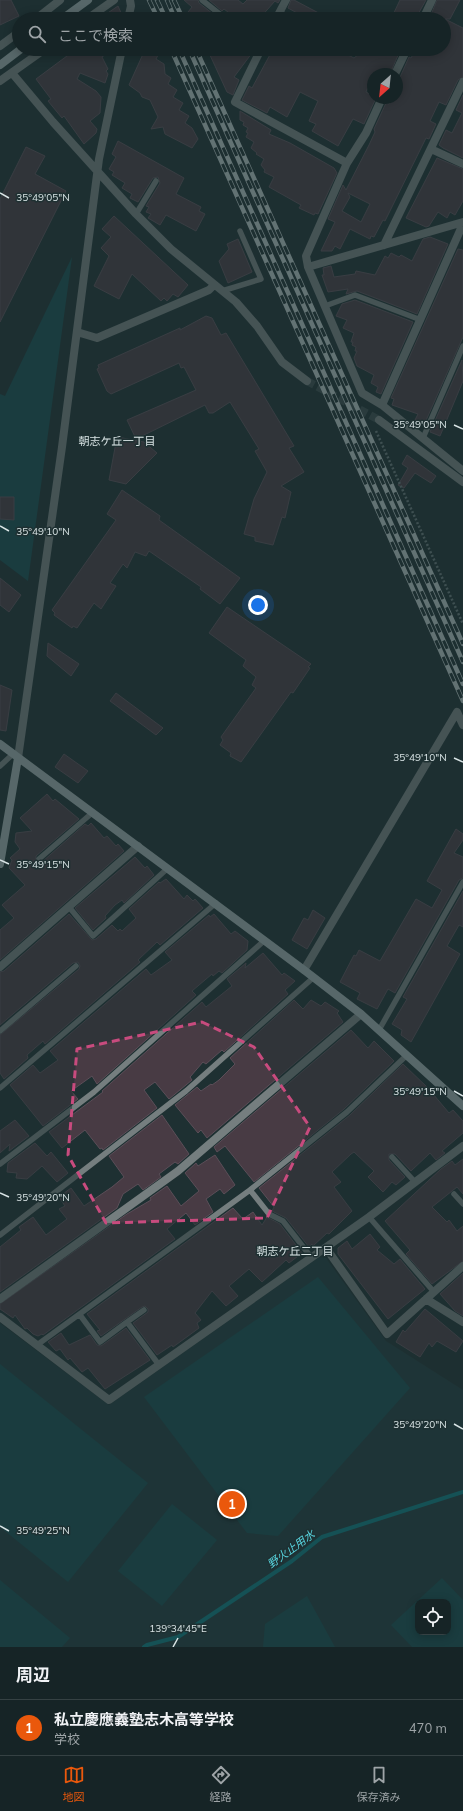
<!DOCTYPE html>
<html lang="ja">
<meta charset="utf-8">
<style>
:root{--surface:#162426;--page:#1f2c2e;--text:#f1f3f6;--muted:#9ea4a7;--line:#354143;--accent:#ea580c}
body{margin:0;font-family:Mulish,"Noto Sans JP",sans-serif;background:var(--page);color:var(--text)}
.controls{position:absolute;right:12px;bottom:12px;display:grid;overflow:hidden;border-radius:8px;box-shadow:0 2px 10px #0003}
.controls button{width:36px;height:36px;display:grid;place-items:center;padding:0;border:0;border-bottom:1px solid var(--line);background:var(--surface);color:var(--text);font:20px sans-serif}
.compass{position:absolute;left:367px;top:68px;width:36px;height:36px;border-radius:50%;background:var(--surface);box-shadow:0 2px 10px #0003;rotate:207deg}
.you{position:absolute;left:258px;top:605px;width:14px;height:14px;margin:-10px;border:3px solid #fff;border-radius:50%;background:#1a73e8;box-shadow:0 0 0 6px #1a73e833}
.badge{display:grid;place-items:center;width:26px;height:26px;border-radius:50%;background:var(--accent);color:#fff;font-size:13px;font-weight:700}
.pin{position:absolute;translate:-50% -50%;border:2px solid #fff;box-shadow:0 1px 4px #0006}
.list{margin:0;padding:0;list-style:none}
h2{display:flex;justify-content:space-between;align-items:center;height:52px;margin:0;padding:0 16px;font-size:17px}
h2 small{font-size:13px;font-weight:400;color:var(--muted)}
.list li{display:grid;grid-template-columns:26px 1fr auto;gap:12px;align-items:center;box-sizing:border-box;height:56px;padding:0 16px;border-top:1px solid var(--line)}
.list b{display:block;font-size:15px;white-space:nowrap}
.list p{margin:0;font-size:13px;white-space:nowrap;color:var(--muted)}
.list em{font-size:13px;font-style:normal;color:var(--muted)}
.icon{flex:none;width:22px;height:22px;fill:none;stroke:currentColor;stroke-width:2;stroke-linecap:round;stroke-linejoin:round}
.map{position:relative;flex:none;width:463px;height:1647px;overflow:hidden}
.search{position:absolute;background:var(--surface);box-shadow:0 2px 10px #0003;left:12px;right:12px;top:12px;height:44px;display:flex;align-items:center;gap:10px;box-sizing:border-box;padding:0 14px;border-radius:22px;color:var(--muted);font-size:15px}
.sheet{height:108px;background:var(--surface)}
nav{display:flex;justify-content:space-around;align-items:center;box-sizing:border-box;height:56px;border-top:1px solid var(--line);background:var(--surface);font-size:11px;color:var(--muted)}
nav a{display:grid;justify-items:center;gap:2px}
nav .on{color:var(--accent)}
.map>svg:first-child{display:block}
.built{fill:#203b3e;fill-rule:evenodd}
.green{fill:#174c51;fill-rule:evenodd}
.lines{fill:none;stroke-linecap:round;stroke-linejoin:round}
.stream{stroke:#0c7a81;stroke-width:4}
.building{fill:#483b44;stroke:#5b4e58;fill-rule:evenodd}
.street-tunnel{stroke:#3a4b4d;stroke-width:8;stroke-dasharray:8 4;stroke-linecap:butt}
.path{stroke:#677678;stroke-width:2.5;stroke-dasharray:2 2;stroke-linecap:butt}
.lane{stroke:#757e7f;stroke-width:5.5}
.street{stroke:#757e7f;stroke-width:8}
.secondary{stroke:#9dacad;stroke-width:8}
.rail-casing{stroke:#b7c3c4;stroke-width:4.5}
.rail{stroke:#1e3032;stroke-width:3;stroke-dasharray:9;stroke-linecap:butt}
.marked{fill:none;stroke:#c84b7e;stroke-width:3;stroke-dasharray:8 5;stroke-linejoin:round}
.ticks{fill:none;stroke:#d9e4e5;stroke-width:1.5}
.labels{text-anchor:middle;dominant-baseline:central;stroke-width:3;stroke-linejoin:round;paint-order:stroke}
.neighbourhood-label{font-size:11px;fill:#d9e4e5;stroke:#1e3032}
.water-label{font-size:11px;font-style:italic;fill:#58d6e1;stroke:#1e3032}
.ticks-label{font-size:10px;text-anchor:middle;fill:#d9e4e5;stroke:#1e3032;stroke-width:3;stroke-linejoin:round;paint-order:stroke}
</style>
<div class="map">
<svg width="463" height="1647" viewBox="0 0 463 1647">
<rect width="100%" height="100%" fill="#1e3032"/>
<path class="built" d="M319,1257L326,1258L386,1341L463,1390V1647H0V1323L109,1405ZM418,1602H448V1632H418Z"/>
<path class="green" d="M72,257L28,581L0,560V394L5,396Z
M318,1277L410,1388L278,1536L247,1533L144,1397Z
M0,1364L148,1483L68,1582L0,1527Z
M172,1504L217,1540L162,1606L118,1571Z
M442,1578L463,1600V1647H412L391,1625ZM418,1602H448V1632H418Z
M0,1580L70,1638L62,1647H0Z
M307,1596L335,1647H263L265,1624Z"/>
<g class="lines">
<path class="stream" d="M144,1647L147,1645L178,1637L292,1561L322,1537L463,1492"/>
</g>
<path class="building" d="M0,0H11L19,16L0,25Z
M184,0H198L199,3L217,17L215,19H197L188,12L192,7Z
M209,0H238L243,4L247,0H280L278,3L275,1L259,19H237L224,9L222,11Z
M291,0H294L330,19H308L288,8Z
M400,0H426L417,16L414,14L412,19H391Z
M437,0H460L450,19H445L463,28V77L458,80L446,105L439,102L430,121L436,124L429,139L426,138L385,221L383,220L374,237L371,236L370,239L350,229L340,249L335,246L332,251H321L335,222L328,219L343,185L346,190L369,145L375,132L374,129L386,103L389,104L392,98H397V84L409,57L411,58L416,49H444V19H434L430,17ZM348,193L370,204L361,222L342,211L350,197Z
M118,6L122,15L117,19H99Z
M85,49H113L102,57L108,69L106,71L108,74L105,83L80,73L77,79L96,91L101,97L100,113L90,121L97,129L96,133L84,144L64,116L62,118L48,101L51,99L36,79L75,50L78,54Z
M149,49H161L156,59L164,64L165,74L171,78L168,84L177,90L173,97L183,103L179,110L189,116L185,123L192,128L198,139L192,148L165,134L163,127L151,129L158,117L150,100L142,97L140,93L129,85L143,54L146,53Z
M218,49H232L239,53L242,49H246L252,53L234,77L239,80L233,95L227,92L209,53Z
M273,49H336L354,58L359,54L358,49H391L399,53L390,74H373L366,92L373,96V98H376L364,124L353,119L338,146L312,131L316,124L309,121L318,101L300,92L287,117L270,107L267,113L242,100L249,86L252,88Z
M463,95V158L443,148L439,145L446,130L452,133L462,113L456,110Z
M240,111L271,130L269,134L290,143L334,168L337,173L318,214L315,213L314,215L299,208L301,205L269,187L274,177L264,172L265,170L261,165L264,159L256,154L257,153L251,148L254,142L246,137L248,133L246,132L248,128L243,125L244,122L240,120Z
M118,141L184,178L176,194L201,207L199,211L205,214L196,231L166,215L160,225L148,218L151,214L146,212L149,207L146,206L160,183L158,177L153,178L138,202L130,198L132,194L122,188L125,183L112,175L114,172L109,169L116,157L112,154Z
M26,147L45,156L35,174L66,191L0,322V199Z
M437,158L463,169V201L455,215L450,212L447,218L438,212L429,226L426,227L406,218Z
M114,216L188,285L178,297L173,294L167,301L164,298L161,301L132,274L119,299L94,286L109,256L101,248L111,237L102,229Z
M430,237L448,244L417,314L357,291L346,294L348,289L328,292L322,275H324L323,268L331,266L334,277L355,274L356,271L375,275L385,256L388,258L391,253L399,257L401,255L412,261L423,239Z
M238,239L252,272L228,283L219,261L229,249L227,244Z
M458,249L463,250V337L424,425L415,420L418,414L392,405L394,399L391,398Z
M355,300L413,322L381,394L376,392L378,387L371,383L374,375L357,366L354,358L357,351H355L356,347L352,345L353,342H351L354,333L343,328L347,320L336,316L342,304Z
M206,316L212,318L221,335L226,333L294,446L289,448L304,472L281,486L291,492L285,518L282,517L273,545L255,541V537L244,534L254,499L267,472L255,451L259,449L230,402L213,413H209L205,405L136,439L127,420L196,390L184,367L181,368L179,363L111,394L107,391L97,369L99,368L98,365L180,328V330Z
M462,360L463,381L440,436L430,432Z
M117,437L144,442L157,453L126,484L109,480Z
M407,455L436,476L431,483L415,473L404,488L398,485L408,468L402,464Z
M122,490L160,516L159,520L240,578L220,604L200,589L201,587L149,551L146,556L135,552L127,568L123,564L110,583L116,586L101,609L94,603L77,628L73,626L72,628L54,615L55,613L52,610L116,520L107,514Z
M0,497H14V520L0,519Z
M0,578L21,595L9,612L0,605Z
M227,607L311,664L308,667L310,668L293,693L291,692L241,762L230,756L231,753L220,745L223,740L221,737L256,688L252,685L256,677L243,666L246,660L209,633Z
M48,643L79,664L71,676L47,656Z
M0,685L12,690L6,731L0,730Z
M116,693L163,728L156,735L110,701Z
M64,754L88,771L78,783L55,767Z
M47,794L53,801L55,799L79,819L36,856V862H42L85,824L88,826L91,823L104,838L107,836L116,846L118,844L124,851L0,960V930L14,918L2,905L25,885L9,868L12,860L10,858L20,849L15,842L16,833L32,831L20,818Z
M456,829L463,834V840L454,853L463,857V878L459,880L395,993L388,989L377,1009L357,999L360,993L340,982L354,955L356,956L359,950L380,961L416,899L432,908L442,890L427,881Z
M135,857L145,868L147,866L154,875L124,903L122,900L115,905L105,916L106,918L93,930L75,908Z
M166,879L184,899L187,895L193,901L195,899L203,908L160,945L157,942L138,960L140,962L45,1044L43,1041L27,1055L28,1058L4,1079L0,1073V1035L79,969L80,966L78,962L73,963L0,1025V972L4,971L69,914L92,940L96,939L112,925L118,931L120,929L122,931L136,918L129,909L159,882L160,883Z
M463,891V927L459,925L447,946L460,954L411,1042L401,1035L402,1030L392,1024L407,999L403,997Z
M313,910L325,918L307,949L292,940L304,918L308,920Z
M214,914L231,934L235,931L248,941L247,950L222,973L219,971L213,976L212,974L192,991L196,995L97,1084L92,1076L71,1091L78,1099L43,1126L10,1085L33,1065L40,1073L58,1060L50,1051L146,969L151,975L172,960L165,952L209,915L210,917Z
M263,953L282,975L284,973L295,981L285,990L288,994L224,1052L222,1050L206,1064L203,1062L190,1077L192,1080L169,1099L155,1082L144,1090L157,1108L103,1150L102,1148L100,1149L85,1130L62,1148L49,1132L103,1092L102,1091L202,1002L206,1007L232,986L227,979L246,963L245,968Z
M294,1000L303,1009L311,1000L321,1006L325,1002L339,1011L337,1013L343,1022L207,1138L201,1130L198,1133L175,1105L197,1087L201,1091L211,1084L212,1085L219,1080L235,1064L230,1058Z
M351,1030L368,1048L374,1041L394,1061L344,1109L254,1182L225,1146L217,1152L214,1147Z
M403,1064L428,1088L449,1113L453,1110L463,1121V1133L442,1151L445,1153L436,1160L430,1153L411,1171L395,1154H389V1160L405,1177L396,1185L392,1182L383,1192L368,1177L374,1171L354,1152L351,1154L332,1172L341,1182L334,1187L352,1211L329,1234L327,1233L313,1246L312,1244L309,1247L286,1218L272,1211L274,1207L259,1188L350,1115Z
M162,1115L189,1154L178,1164L175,1162L159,1174L161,1177L143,1190L138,1184L123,1194L117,1208L0,1292V1247L21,1230L19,1227L33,1217L46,1235L67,1219L59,1209L65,1206L59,1197L71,1188L84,1206L112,1187L124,1177L109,1156Z
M15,1120L29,1136L9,1151L10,1144L0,1153V1131Z
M35,1143L47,1156L51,1152L68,1173L57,1182L42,1166L27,1179L16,1178L17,1173L7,1172L8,1163Z
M215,1155L235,1185L224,1194L220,1189L206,1199L213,1212L195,1225L186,1213L167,1229L175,1239L43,1335L42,1334L38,1336L33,1334L27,1328L25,1329L15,1315L13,1318L0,1309V1304L127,1214L151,1200L150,1198L167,1186L181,1206L199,1191L185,1173L196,1163L198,1166Z
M463,1159V1194L457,1187L432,1207L447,1222L449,1220L457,1231L463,1226V1261L432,1284L406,1254L410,1250L385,1221L441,1169L452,1161L455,1165Z
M233,1208L243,1219L253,1212L262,1225L267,1217L280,1224L302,1253L289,1263L286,1260L262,1282L249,1269L229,1286L238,1296L226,1306L212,1291L195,1313L201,1320L197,1323L199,1328L173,1347L172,1345L157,1355L133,1323L148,1312V1309L145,1306L142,1307L101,1336L97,1331L100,1330L87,1314Z
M370,1234L380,1247L377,1250L394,1264L400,1259L425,1289L388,1319L338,1254V1248L347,1241L352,1249Z
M463,1273V1316L455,1311L440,1294Z
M425,1309L463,1341L456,1352L437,1341L432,1347L429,1343L420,1357L396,1342L403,1330L405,1332Z
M126,1328L150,1360L105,1389L88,1368L82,1372L70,1358L68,1360L60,1349L56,1351L48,1342L61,1333L69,1345L90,1335L97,1345L101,1346Z"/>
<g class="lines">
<path class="street-tunnel" d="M307,381L379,420"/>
<path class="path" d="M376,431L463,624"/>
<path class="lane" d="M202,0L226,19
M279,12L293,19
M349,49L355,52
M136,214L156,181
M222,291L261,279L240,231
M325,306L355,295L421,320
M423,438L463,346
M0,766L13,754
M39,859L92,813
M69,907L93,936L168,868
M379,1030L463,882
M0,1031L76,966
M0,1088L216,903
M392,1157L415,1182
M0,1164L94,1092L265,940
M250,1190L269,1214L283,1221L311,1257
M454,1194L463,1204
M369,1217L434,1292
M0,1235L186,1091L314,977
M80,1315L100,1342L127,1322L159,1365
M127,1322L144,1310
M37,1345L250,1190L347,1112L407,1055"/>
<path class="street" d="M36,19L60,0
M87,19L114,0
M128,19L131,6L130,0
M276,19L286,0
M423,19L432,0
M0,46L19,32
M261,49L235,102L347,163
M12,73L53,122L136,214L171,249L236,302L257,326L282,362L307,381
M395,74L407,49
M0,81L45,49
M382,98L366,133L347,163L306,256L308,267L362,393L382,405L463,471
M431,149L463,164
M384,245L463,82
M308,267L463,222
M77,332L97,338L209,290L214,285
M382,405L463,224
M379,420L463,482
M18,758L62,447L99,159L122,49
M0,967L138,846
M304,970L457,712L463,725
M326,1248L387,1334L463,1266
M0,1299L178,1171L361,1014
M426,1299L463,1322
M0,1317L109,1400L369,1217L463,1146"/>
<path class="secondary" d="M62,19L88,0
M0,65L21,49
M0,744L304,970L361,1014L463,1106
M0,864L18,758"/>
<g class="rail-casing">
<path id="rail" d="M149,0L158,19
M157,0L166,19
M167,0L175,19
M174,0L183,19
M171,49L463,701
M179,49L463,684
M189,49L463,662
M196,49L463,644"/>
</g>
<use href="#rail" class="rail"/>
</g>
<path d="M0 0H463V1647H0ZM202,1022L254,1047L310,1127L267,1218L106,1223L68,1155L77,1049Z" fill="#1e3032" fill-opacity=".55" fill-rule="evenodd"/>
<path class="marked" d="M202,1022L254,1047L310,1127L267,1218L106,1223L68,1155L77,1049Z"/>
<path class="ticks" d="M0,193L9,198M454,425L463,429M0,526L9,531M454,758L463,762M0,860L9,864M454,1091L463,1096M0,1193L9,1197M454,1424L463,1429M0,1526L9,1531M173,1647L178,1638"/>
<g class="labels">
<g class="neighbourhood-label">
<text x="117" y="441">朝志ケ丘一丁目</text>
<text x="295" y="1251">朝志ケ丘二丁目</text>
</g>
<g class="water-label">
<text transform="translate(291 1549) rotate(-36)">野火止用水</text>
</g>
</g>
<g class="ticks-label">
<text x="43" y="201">35°49'05"N</text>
<text x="420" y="428">35°49'05"N</text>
<text x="43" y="535">35°49'10"N</text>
<text x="420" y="761">35°49'10"N</text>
<text x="43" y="868">35°49'15"N</text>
<text x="420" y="1095">35°49'15"N</text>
<text x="43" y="1201">35°49'20"N</text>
<text x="420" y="1428">35°49'20"N</text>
<text x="43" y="1534">35°49'25"N</text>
<text x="178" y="1632">139°34'45"E</text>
</g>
</svg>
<div class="controls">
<button><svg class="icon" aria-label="locate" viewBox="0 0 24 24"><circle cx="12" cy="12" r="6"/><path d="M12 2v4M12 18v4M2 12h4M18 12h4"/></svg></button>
</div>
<svg class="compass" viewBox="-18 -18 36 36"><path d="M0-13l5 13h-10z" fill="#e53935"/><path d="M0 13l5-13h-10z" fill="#9ea4a7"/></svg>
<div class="you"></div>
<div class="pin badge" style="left:232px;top:1504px">1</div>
<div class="search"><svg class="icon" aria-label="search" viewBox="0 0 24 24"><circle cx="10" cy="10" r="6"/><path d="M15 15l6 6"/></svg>ここで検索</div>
</div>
<section class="sheet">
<h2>周辺<small></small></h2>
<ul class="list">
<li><span class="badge">1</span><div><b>私立慶應義塾志木高等学校</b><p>学校</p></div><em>470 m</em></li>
</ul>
</section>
<nav>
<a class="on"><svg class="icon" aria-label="map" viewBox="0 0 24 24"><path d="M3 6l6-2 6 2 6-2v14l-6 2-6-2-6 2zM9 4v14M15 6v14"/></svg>地図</a>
<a><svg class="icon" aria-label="directions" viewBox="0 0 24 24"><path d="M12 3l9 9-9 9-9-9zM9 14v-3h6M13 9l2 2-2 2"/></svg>経路</a>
<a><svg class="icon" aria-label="saved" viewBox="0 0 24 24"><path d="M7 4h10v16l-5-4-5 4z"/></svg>保存済み</a>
</nav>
